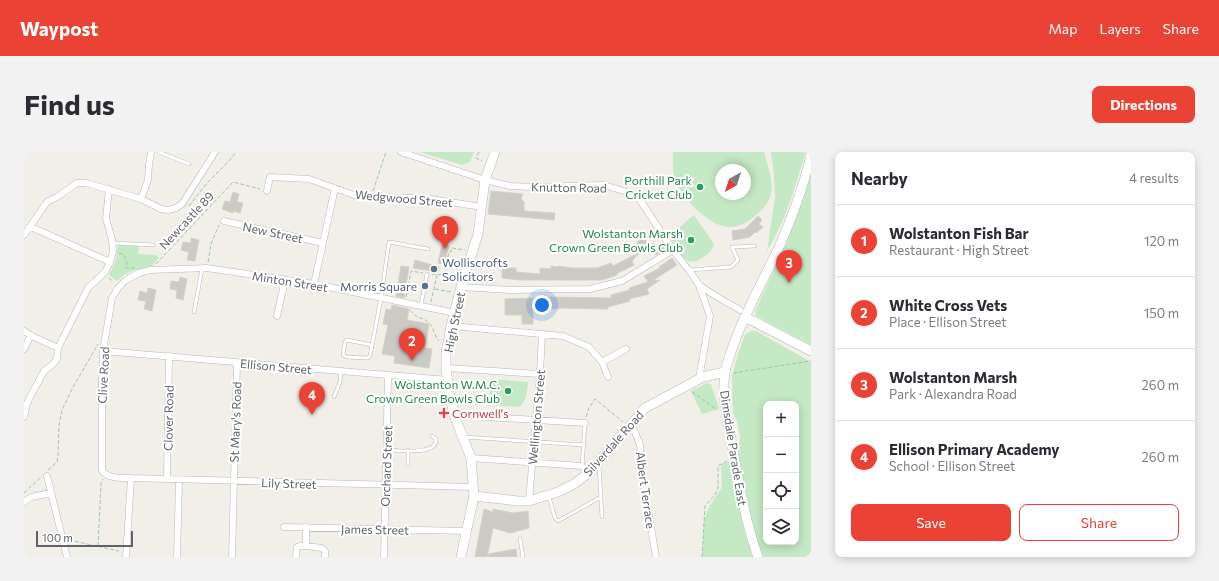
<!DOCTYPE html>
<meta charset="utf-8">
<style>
:root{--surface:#fff;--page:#f2f2f3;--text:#2b2b33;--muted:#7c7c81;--line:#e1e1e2;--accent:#ea4335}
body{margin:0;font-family:Commissioner,sans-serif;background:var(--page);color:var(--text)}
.controls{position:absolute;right:12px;bottom:12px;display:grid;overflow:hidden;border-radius:8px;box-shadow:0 2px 10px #0003}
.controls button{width:36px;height:36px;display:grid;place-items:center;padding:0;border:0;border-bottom:1px solid var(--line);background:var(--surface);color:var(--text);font:20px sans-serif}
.compass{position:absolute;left:691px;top:12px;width:36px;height:36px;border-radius:50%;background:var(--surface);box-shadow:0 2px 10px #0003;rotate:219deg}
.scale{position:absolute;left:12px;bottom:10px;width:97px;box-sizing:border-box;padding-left:4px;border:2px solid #5f6368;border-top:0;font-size:11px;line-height:14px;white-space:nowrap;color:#5f6368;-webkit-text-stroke:3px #fff;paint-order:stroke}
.you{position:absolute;left:518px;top:153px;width:14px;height:14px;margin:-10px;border:3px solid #fff;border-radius:50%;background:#1a73e8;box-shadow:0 0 0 6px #1a73e833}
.badge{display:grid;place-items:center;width:26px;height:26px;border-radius:50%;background:var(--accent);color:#fff;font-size:13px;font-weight:700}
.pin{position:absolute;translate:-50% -33px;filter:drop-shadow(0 1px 2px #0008)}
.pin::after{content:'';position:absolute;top:21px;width:14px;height:12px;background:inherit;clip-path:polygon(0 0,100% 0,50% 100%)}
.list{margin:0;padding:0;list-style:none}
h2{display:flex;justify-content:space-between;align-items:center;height:52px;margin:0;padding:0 16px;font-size:17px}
h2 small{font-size:13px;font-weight:400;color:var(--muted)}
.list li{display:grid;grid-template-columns:26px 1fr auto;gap:12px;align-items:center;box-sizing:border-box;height:72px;padding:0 16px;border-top:1px solid var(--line)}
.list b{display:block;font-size:15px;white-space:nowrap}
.list p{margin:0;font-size:13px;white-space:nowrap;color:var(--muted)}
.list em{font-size:13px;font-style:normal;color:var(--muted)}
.actions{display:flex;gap:8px;padding:12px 16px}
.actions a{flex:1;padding:9px 0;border:1px solid var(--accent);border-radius:8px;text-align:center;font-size:14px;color:var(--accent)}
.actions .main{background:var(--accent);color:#fff}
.icon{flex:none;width:22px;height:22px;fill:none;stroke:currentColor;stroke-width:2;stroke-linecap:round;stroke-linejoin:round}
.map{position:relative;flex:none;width:787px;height:405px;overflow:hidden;border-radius:8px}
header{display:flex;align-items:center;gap:24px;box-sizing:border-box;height:56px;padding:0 20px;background:var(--accent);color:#fff}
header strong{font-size:19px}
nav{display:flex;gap:22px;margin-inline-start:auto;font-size:14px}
.intro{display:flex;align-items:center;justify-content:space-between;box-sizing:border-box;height:96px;padding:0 24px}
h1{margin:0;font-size:28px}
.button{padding:10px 18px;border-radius:8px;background:var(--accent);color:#fff;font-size:14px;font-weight:700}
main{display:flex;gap:24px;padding:0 24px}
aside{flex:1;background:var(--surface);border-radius:8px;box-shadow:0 2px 10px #0003}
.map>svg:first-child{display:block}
.green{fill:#c5e8c5;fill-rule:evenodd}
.building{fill:#cccac5;stroke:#d6d1c6}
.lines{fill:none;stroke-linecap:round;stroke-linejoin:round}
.service-casing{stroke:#b5b8bc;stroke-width:4}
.minor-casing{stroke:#b5b8bc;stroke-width:7}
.secondary-casing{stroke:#b6babf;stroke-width:10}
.path{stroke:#9cc7a9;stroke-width:1;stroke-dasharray:4 2;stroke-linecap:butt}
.service{stroke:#fff;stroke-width:3}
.minor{stroke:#fff;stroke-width:6}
.secondary{stroke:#fff;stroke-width:9}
.leisure-dot{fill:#2e9e5b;stroke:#fff;stroke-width:1.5}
.service-dot{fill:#5c6f8a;stroke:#fff;stroke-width:1.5}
.health-dot{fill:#e0444e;stroke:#fff;stroke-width:1.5}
.labels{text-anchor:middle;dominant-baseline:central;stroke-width:4;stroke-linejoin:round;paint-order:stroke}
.leisure-label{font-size:12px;fill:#27864d;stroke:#fff;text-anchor:end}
.street-label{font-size:12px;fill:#5f6368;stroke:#fff}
.service-label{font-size:12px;fill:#4e5e75;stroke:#fff;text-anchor:start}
.health-label{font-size:12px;fill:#be3a42;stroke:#fff;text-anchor:start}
</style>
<header>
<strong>Waypost</strong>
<nav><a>Map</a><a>Layers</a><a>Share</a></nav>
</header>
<div class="intro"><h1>Find us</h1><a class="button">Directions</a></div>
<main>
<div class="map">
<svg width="787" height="405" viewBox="0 0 787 405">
<rect width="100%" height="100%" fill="#f1efe8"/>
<path class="green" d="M396,0H450L446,10L438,13Z
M649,0H740C743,13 750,29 747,42C745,51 738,58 731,64C724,70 716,75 706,75C685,75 658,46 651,27C648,19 649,9 649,0ZM697,18H721V42H697Z
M747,0H782C771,34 762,69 743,99L751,45L750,23Z
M787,18V193L732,164L731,159L762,92Z
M670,63L690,92C688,99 684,102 678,106C661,118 653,97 645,84Z
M94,93L115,94L114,102L132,103L135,106L128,114L111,118L100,123L93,129L85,123L92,108Z
M727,179H732L787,210V405H739L732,389L715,306L716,284L713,268L709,261L708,225L714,202L721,183ZM742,252H772V390H742Z
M467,227L504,230C503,240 503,249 495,255L465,253Z
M683,231L687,232L695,257L678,262L667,239Z
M706,310L721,382L729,405H678L680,369L684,357L698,335L697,312Z"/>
<path class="building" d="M467,39L499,42L497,47L500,50V59L531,61L530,68L464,62Z
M209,40L215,42L213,50L219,51L216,61L210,59L209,61L198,57L201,49L206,50Z
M734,64L738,68L735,72L739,75L732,81L731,80L726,85L709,88L708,79L721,77Z
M618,85L624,91L608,109L610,113L592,122L593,123L584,126L577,128H495L478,126V116H492V120L516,122V116L527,117V114L533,115L534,114L549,116H573L587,111L589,114L612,102L607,98Z
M167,86L175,88L171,109L163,108L165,100L157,98L159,90L167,91Z
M638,92L642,97L632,103L629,97Z
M418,93L425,94L420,112L414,111Z
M648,106L653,113L631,127L632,129L636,128L623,137L625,142L605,147L606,149L584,155V157L535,156V157L509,156V172H498V163H481V147L515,146V143H522V145L588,146L587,143L606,138L605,136L624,130L620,124L636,116L635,115Z
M391,108L415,115L414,120L389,116Z
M377,114L385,115L380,146L372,144Z
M455,123L469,124V131L455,130Z
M156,125L163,127L159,148L152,146L153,138L146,137L147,129L155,130Z
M124,136L132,138L128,159L120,157L122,149L114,148L116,139L123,141Z
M368,153L385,157L383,168L405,172L401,196L408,197L405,216L370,211L371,204L358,202L364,173L359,172L362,157L367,158Z
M460,357L469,360V357L489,361L504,359L505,376L486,381L469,376L463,405H451Z
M492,397L493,405H464V402Z"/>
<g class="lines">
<g class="service-casing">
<path id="service" d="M135,0L165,12
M88,91L129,93
M665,118L707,115L714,108L708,95L731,94
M397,153L403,122
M170,160L178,117
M348,193L323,188L321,190L319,203L323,205L344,206L346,204L357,146L365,90L404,97
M310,245L316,230L317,220
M440,285L560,293
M363,298C374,298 414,304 412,287L408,284
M384,312V298
M575,313L578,365
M558,314L561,271
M525,345L531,366L534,369L577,345
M496,387L499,405"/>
</g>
<g class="minor-casing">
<path id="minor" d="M377,0L461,28L486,34L510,35L580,33L603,40L616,48L649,98L663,116
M243,39L246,25L285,27L330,43L347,45L400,46L458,55
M117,47L124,28L125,12L127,0
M200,69L299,91
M7,75L86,110
M0,83L23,50L33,45L53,31H62L117,47L137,57L144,58L152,56L158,52L191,0
M665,118L675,133L686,164L675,227
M290,132L311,36
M675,133L690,143L716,158
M437,135L485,138L566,137L598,129L649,98
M431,161L290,132L183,116L126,118L115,121L102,128L94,136L88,146L79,199L78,227V318C83,327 97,326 107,326L450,335
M253,164L261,128
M427,174L539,184L565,195L578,210L584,225
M0,179L10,185L34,196
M0,197L7,183
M79,199L424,228
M578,210L602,197
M422,216L516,222
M430,263L561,271
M0,265L3,251L20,219L28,213L33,207L34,196L64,136L81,120L86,110L89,100L88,87L82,67L85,37
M608,272L616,293L619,329L632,405
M447,306L558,314
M23,324L43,405
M143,327L145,204
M505,349L516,222L518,182
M0,350L7,345L27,341
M260,375L442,379
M282,375V394L298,396L301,399V405
M102,405L107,326
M153,405L155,329
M208,405L213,211
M272,405L273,395L276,394H282
M360,405L364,224"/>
</g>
<g class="secondary-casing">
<path id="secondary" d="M721,165L787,199
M450,344L494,349H505L534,340L550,332L567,319L621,256L679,225L701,220
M437,405L450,344L447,306L430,263L425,240L422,216V201L427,174L437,135L454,82L461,28L471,0
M734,405C721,368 715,331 708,293C704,269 697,245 701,221C702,214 705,207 707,200C719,163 739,130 755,95C768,66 779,35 787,4"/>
</g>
<path class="path" d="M455,0L452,6L458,9
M349,39L362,0
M165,54L183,31L205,9L212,0
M95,101L100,103L103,111L102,116H113
M184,110L187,92L195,73
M132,112L209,30L236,37
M408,122L420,123L425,100H427L428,96L441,98
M420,123L431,126
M85,126L90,130
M411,137L427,140
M382,145L387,119L399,121
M407,150L413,123
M386,158C393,168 400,165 405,171C410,176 410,184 415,189
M709,221L787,209
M668,240L693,258
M562,265L565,256L571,247L599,270
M24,318L33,310L34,304L35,273L38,258L48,237L74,192
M0,341L17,325
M45,388L95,399
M74,394L77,332L79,327
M678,405L681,354L691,343L694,336V314L703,309"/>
<use href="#service" class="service"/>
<use href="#minor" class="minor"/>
<use href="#secondary" class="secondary"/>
</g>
<g class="leisure-dot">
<circle cx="676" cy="35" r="4"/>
<circle cx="667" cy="88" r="4"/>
<circle cx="484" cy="239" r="4"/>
</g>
<g class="service-dot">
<circle cx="410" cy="117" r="4"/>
<circle cx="401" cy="134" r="4"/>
</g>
<path class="health-dot" d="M418 255h4v4h4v4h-4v4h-4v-4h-4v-4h4z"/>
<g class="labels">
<g class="leisure-label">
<text x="668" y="28">Porthill Park<tspan x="668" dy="14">Cricket Club</tspan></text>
<text x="659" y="81">Wolstanton Marsh<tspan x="659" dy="14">Crown Green Bowls Club</tspan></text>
<text x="476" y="232">Wolstanton W.M.C.<tspan x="476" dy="14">Crown Green Bowls Club</tspan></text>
</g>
<g class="street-label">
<text transform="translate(545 35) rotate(1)">Knutton Road</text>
<text transform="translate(380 46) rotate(5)">Wedgwood Street</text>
<text transform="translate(162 68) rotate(-47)">Newcastle 89</text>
<text transform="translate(249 80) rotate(12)">New Street</text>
<text transform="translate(266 129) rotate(9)">Minton Street</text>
<text transform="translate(430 170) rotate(-78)">High Street</text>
<text transform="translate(252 214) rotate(5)">Ellison Street</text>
<text transform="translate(79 223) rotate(-87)">Clive Road</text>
<text transform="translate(512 265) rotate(-85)">Wellington Street</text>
<text transform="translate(144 266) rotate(-89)">Clover Road</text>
<text transform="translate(211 270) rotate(-88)">St Mary's Road</text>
<text transform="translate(589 291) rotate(-48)">Silverdale Road</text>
<text transform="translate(710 296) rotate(81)">Dimsdale Parade East</text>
<text transform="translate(362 314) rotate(-88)">Orchard Street</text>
<text transform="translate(265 331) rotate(2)">Lily Street</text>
<text transform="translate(622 338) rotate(82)">Albert Terrace</text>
<text transform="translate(351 377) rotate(1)">James Street</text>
</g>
<g class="service-label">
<text x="418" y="110">Wolliscrofts<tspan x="418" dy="14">Solicitors</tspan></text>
<text x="393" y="134" text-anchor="end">Morris Square</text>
</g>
<g class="health-label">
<text x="428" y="261">Cornwell's</text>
</g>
</g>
</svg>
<div class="controls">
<button>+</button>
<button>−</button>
<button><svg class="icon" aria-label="locate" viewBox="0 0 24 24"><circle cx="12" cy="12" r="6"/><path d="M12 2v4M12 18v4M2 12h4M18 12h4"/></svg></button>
<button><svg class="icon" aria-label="layers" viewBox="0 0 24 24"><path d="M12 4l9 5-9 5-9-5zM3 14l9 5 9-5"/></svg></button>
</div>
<svg class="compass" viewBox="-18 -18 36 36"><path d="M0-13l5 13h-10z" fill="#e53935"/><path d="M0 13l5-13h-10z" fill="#7c7c81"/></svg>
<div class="scale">100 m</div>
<div class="you"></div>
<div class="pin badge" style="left:421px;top:97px">1</div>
<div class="pin badge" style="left:388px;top:209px">2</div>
<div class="pin badge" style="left:765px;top:131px">3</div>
<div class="pin badge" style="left:288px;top:263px">4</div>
</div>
<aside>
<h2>Nearby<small>4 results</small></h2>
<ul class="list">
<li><span class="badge">1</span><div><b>Wolstanton Fish Bar</b><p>Restaurant · High Street</p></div><em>120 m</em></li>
<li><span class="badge">2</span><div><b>White Cross Vets</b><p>Place · Ellison Street</p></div><em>150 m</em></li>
<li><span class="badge">3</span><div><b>Wolstanton Marsh</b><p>Park · Alexandra Road</p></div><em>260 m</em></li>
<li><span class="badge">4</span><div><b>Ellison Primary Academy</b><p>School · Ellison Street</p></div><em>260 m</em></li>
</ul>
<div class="actions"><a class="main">Save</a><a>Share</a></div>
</aside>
</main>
